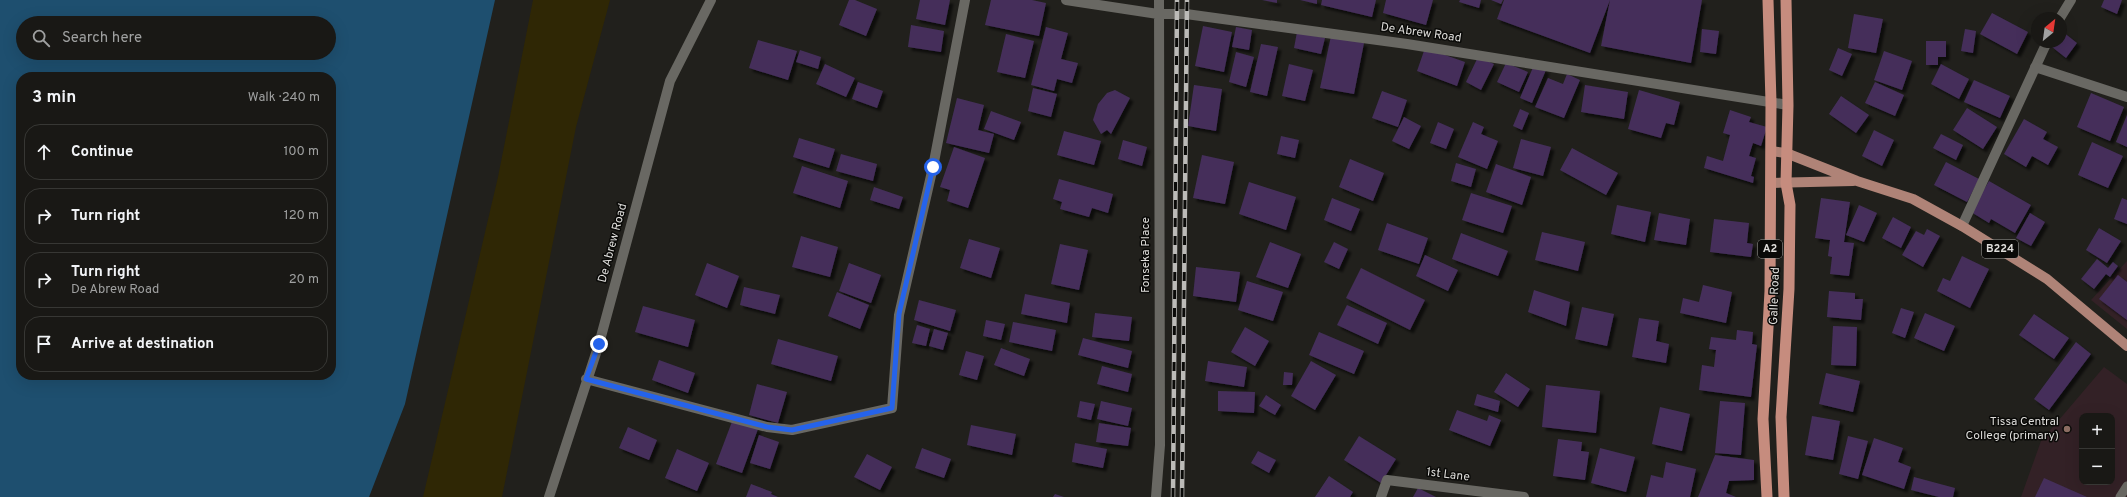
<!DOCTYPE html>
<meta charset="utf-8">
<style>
:root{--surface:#191815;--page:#262522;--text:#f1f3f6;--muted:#9fa0a0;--line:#373734}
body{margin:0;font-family:Overpass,sans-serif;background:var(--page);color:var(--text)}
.controls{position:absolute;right:12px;bottom:12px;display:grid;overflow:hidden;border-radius:8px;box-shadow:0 4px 16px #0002}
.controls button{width:36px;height:36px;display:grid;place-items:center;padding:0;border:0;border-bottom:1px solid var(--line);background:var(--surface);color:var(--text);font:20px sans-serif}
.compass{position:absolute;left:2031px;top:12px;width:36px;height:36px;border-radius:50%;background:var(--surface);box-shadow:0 4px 16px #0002;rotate:29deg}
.stop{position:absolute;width:12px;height:12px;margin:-9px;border:3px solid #2563eb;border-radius:50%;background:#fff}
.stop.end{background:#2563eb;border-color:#fff;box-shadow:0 1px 4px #0008}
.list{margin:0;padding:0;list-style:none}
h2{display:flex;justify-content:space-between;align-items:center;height:52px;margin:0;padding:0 16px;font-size:17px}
h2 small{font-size:13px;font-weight:400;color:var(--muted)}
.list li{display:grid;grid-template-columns:26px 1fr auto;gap:12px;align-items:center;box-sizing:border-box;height:56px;margin:0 8px 8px;padding:0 8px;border:1px solid var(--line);border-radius:16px}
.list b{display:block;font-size:15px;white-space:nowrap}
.list p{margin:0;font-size:13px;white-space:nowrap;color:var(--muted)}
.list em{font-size:13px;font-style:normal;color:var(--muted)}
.icon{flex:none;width:22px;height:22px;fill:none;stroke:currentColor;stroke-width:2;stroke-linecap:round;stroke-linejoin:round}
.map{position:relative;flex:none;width:2127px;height:497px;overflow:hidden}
.search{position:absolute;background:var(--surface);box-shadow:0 4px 16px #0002;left:16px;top:16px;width:320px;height:44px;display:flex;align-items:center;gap:10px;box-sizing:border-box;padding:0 14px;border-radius:22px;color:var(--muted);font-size:15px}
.panel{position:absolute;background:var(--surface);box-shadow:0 4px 16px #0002;left:16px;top:72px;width:320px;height:308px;border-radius:16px}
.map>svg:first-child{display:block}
.education{fill:#332126;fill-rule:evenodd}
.sand{fill:#2f2705}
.water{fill:#1e4f6f;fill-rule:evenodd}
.building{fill:#442f5a;filter:url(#shadow)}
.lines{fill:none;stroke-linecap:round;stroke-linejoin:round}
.service{stroke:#696863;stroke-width:9}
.minor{stroke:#696863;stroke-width:10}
.primary{stroke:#af8377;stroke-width:10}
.trunk{stroke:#c68c7e;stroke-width:11}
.rail-casing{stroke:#bcbbb8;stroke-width:4.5}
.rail{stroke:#0a0a08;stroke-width:3;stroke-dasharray:9;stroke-linecap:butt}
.route{stroke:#2563eb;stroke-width:5}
.education-dot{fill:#8d6e63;stroke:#0a0a08;stroke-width:1.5}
.labels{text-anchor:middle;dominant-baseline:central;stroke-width:3;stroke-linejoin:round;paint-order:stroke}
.shield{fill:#0a0a08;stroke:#9e9e9b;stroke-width:1}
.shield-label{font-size:11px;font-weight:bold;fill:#deddda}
.street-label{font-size:12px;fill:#deddda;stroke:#0a0a08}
.poi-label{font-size:12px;fill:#deddda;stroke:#0a0a08;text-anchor:end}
</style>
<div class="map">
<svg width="2127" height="497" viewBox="0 0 2127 497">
<defs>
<filter id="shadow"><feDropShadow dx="3.5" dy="3.5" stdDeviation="1" flood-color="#0009"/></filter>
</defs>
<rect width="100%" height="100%" fill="#21201c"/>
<path class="education" d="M2127,261V329L2091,300Z
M2104,367L2127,384V497H2021L2041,441ZM2082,416H2112V482H2082Z"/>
<path class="sand" d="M533,0H610L576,127L502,497H423L498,177Z"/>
<path class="water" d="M0,0H495L405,404L369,497H0ZM23,23H329V53H23ZM21,77H331V375H21Z"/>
<path class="building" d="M849,0H855L877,9L866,36L839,25Z
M920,0H950L945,25L916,19Z
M991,0H1032L1046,3L1039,36L985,25Z
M1262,0H1277V3Z
M1300,0H1317V4Z
M1322,0H1376L1372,17L1321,5Z
M1386,0H1433L1426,25L1383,13Z
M1460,0H1481L1479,8L1459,2Z
M1491,0H1503L1501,4Z
M1504,0H1610L1590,53L1497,19Z
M1610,0H1702L1691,63L1601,46Z
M2104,0H2122L2117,14L2101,7Z
M1992,13L2028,32L2017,54L1980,34Z
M1854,14L1883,19L1876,53L1848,48Z
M911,25L944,31L941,52L908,47Z
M1203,26L1232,32L1224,72L1195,66Z
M1046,27L1068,33L1061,59L1078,63L1072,83L1057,79L1054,91L1031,85Z
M1236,27L1252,30L1249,50L1232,47Z
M1702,29L1719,31L1716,54L1700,52Z
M1965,29L1976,31L1973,53L1961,51Z
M1297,32L1325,38L1321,54L1294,48Z
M2063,32L2077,43L2066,58L2052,47L2055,42H2061Z
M1006,34L1034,41L1025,78L997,72Z
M1331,36L1364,43L1354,94L1320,88Z
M758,40L797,51L788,80L749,68Z
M1926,41H1946V57H1938V65H1926Z
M1261,44L1278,47L1267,96L1250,92Z
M1425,48L1465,62L1457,86L1417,71Z
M1838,48L1852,54L1842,76L1829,70Z
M800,50L821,57L818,69L796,62Z
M1884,51L1912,61L1902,90L1874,80Z
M1236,52L1254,57L1246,87L1229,82Z
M1478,57L1494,64L1481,90L1466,82Z
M1506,63L1528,72L1519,92L1497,82Z
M825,64L855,78L846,97L816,84Z
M1289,64L1313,70L1305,101L1282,96Z
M1941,64L1969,79L1959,99L1931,84Z
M1534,65L1546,70L1532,103L1520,98Z
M1567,74L1580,80L1564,118L1535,107L1548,78L1563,84Z
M1974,80L2010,96L2000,118L1964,102Z
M858,82L883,91L877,108L852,99Z
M1875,82L1904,95L1895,116L1865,103Z
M1194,85L1222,89L1216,131L1188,126Z
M1585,85L1628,92L1624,119L1581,112Z
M1033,88L1057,94L1051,117L1028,111Z
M1115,90L1130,98L1111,134L1107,130L1101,134L1093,120L1098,104L1107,93Z
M1639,90L1680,102L1674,125L1666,123L1661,138L1628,129Z
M1382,91L1407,100L1398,127L1372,118Z
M2091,93L2124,107L2110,141L2077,127Z
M1841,96L1869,115L1856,133L1829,114Z
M957,98L984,105L978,130L994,134L989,153L946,143Z
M1967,108L1997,127L1983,149L1953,130Z
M1520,109L1529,113L1522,130L1513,126Z
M1730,110L1751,117L1749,122L1767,127L1761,146L1753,143L1749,156L1756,158L1751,176L1754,177L1753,183L1704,168L1707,156L1723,161L1730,135L1723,133Z
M991,111L1021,122L1014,140L984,129Z
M2127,115V147L2116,142Z
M1404,117L1421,126L1409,149L1392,141Z
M2024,119L2047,132L2043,139L2058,147L2048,165L2032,156L2026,167L2004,154Z
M1438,122L1454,129L1446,149L1430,143Z
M1473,122L1484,127L1481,134L1498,141L1487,169L1458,157Z
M1874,130L1894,140L1882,166L1862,156Z
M1064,131L1101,141L1094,165L1057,155Z
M1941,134L1963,145L1956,160L1933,148Z
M1281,136L1299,140L1295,158L1277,154Z
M799,138L835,149L829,168L793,157Z
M1521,139L1551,147L1543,176L1513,168Z
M1123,140L1147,147L1142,166L1118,159Z
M2092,142L2123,156L2108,188L2078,175Z
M954,147L985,158L968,208L947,201L950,190L940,187Z
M1572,148L1618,173L1606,195L1560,170Z
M841,154L877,164L873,181L836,171Z
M1202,155L1234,162L1225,204L1193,198Z
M1350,159L1384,173L1373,201L1339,187Z
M1946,162L1979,179L1967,202L1934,185Z
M1456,163L1476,169L1471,187L1451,181Z
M1496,164L1531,177L1522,205L1486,192Z
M802,166L848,181L840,208L793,193Z
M1059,179L1113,194L1108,213L1092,208L1089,217L1060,209L1062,202L1053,199Z
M1989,181L2031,205L2015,233L1991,219L1989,223L1971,212Z
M1249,182L1296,197L1286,230L1239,214Z
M874,187L903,197L899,209L870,200Z
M1471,193L1512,206L1503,233L1462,220Z
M1332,198L1360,209L1351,231L1324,220Z
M1821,198L1850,202L1844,242L1854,243L1849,276L1830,274L1832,257L1828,256L1830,240L1815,238Z
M2122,198L2127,200V224L2114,219Z
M1617,205L1651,212L1645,242L1611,234Z
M1859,205L1877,213L1864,242L1846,235Z
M1659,213L1690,219L1686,245L1654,240Z
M2030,213L2045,222L2031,246L2016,238Z
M1893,217L1911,227L1901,248L1882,238Z
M1714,219L1749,223L1747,243L1753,244L1751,257L1710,252Z
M1387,223L1428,238L1419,264L1378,250Z
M2099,228L2121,241L2107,263L2086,250Z
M1927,229L1940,236L1923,267L1902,255L1916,231L1924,235Z
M1542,232L1585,242L1578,271L1535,260Z
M1461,233L1508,251L1498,276L1452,259Z
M801,236L838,247L830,277L792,267Z
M969,239L1000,248L991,278L960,268Z
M1270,242L1301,254L1288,288L1256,277Z
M1334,242L1348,249L1339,269L1324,262Z
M1060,244L1088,250L1079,290L1051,284Z
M1425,255L1458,270L1448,291L1416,276Z
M1962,256L1989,269L1970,308L1937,291L1943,278L1950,281Z
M2097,259L2108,268L2113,262L2118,266L2110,277L2106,274L2094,289L2081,279Z
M707,263L739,276L727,308L695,295Z
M849,263L881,275L871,303L839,291Z
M1196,267L1240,272L1236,302L1193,296Z
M1361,268L1425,300L1410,330L1346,298Z
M2118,275L2127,282V320L2099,299Z
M1247,281L1283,292L1273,321L1238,310Z
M1703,285L1732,292L1726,323L1680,313L1683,298L1699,302Z
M744,287L780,295L775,314L740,305Z
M1534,290L1570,302L1566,326L1528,312Z
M1829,291L1855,293V299H1863L1861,320L1827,317Z
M837,292L869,305L860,329L828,316Z
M1025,294L1070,303L1067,323L1021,314Z
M919,300L956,310L950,331L914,320Z
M1347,305L1387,323L1378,344L1337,325Z
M643,306L695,320L688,347L635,332Z
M1582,307L1614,314L1607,346L1575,339Z
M1901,308L1914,312L1905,338L1892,333Z
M1095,313L1132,317L1129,341L1092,337Z
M1925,313L1955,326L1944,351L1914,338Z
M2034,314L2069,338L2054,359L2019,335Z
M1639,318L1659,321L1656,341L1669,344L1666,363L1632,357Z
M986,320L1005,324L1001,340L983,336Z
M1013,322L1056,330L1052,351L1009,342Z
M917,325L930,329L926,346L912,343Z
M1833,326L1857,327L1856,366L1831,365Z
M1245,327L1269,341L1255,366L1231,352Z
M934,329L948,333L943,350L929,346Z
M1737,330L1753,332L1752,344L1757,345L1751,397L1699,390L1702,365L1714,367L1716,350L1709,349L1711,337L1736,340Z
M1319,332L1364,351L1354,374L1309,355Z
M1083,338L1132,351L1128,368L1078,355Z
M778,339L838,356L831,381L771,364Z
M2076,342L2091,354L2049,410L2034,399Z
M1001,348L1030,359L1024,376L994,365Z
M966,351L984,356L977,380L959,375Z
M659,360L695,373L688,393L652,380Z
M1208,361L1247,367L1244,387L1205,381Z
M1311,361L1336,375L1315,410L1291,396Z
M1102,366L1132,374L1128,392L1097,384Z
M1284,372L1293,373L1292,385H1283Z
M1506,373L1530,389L1518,407L1494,392Z
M1826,373L1860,381L1853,412L1819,404Z
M757,384L787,392L778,423L749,415Z
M1546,385L1600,391L1596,433L1542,427Z
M1218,391L1255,392L1254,413L1218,411Z
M1477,394L1500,401L1498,412L1474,405Z
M1266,395L1281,405L1275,415L1259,406Z
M1080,401L1095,404L1091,420L1077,417Z
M1101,401L1132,408L1128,426L1097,419Z
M1720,401L1745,403L1741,455L1715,453Z
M1660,407L1690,414L1682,451L1652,444Z
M1457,410L1487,421L1489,415L1501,420L1490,446L1449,430Z
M1812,416L1840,421L1833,460L1805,455Z
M733,419L758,429L742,473L716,464Z
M1099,423L1131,428L1128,446L1096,442Z
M971,425L1016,434L1012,455L967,445Z
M628,427L657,440L649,460L619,448Z
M759,435L779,442L770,469L750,463Z
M1359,436L1396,459L1381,483L1344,460Z
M1848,436L1868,441L1858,479L1839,474Z
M1874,438L1903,448L1898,462L1911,467L1904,489L1862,475Z
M1558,439L1582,442L1581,451L1589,452L1585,480L1553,476Z
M1075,443L1107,449L1103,468L1072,462Z
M922,448L951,459L944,478L915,468Z
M1600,448L1635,457L1626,492L1591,483Z
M677,449L709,463L697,491L665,478Z
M1258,451L1276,460L1269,473L1251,463Z
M867,454L892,467L880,490L854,477Z
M1715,455L1754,460V480L1729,481L1726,493L1736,497H1698Z
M1666,462L1696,469L1690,497H1646L1651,475L1663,478Z
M1329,476L1353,492L1350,497H1315Z
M1914,477L1955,488L1953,497H1939L1911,490Z
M2044,478L2087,497H2035Z
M751,484L772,492L771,494L778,497H746Z
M1418,488L1436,497H1413Z
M1055,494L1064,497H1053Z"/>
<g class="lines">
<path class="service" d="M2120,497L2127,486"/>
<path class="minor" d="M1066,0L1158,14H1186L1407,44L1788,105
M2060,18L2071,0
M2035,67L2127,97
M1962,226L2047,42
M586,379L767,427L792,430L892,408L899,315L933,167L965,0
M549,497L599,344L670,81L711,0
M1156,497L1160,445L1159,0
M1381,497L1387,480L1524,497"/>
<path class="primary" d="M1771,151L1786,153L1857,181L1913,199L1962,226L2047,279L2127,346
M1771,183L1853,181"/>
<path class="trunk" d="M1767,497L1763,419L1770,291L1771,102L1768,0
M1784,497L1781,417L1789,289L1790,205L1786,183L1788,105L1786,0"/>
<g class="rail-casing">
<path id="rail" d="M1173,497L1177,0
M1182,497L1187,0"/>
</g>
<use href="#rail" class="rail"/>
</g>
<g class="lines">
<path class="route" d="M599,344L586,379L767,427L792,430L892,408L899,314L933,167"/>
</g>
<circle class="education-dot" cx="2067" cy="429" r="4"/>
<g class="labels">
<g class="shield">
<rect x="1758" y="240" width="24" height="18" rx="3"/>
<rect x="1982" y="240" width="36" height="18" rx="3"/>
</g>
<g class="shield-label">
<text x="1770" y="249">A2</text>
<text x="2000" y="249">B224</text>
</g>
<g class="street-label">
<text transform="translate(1421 33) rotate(8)">De Abrew Road</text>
<text transform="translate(613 243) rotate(-75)">De Abrew Road</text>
<text transform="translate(1146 255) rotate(-90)">Fonseka Place</text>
<text transform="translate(1775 296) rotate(-88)">Galle Road</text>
<text transform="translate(1448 475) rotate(7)">1st Lane</text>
</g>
<g class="poi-label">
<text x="2059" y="422">Tissa Central<tspan x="2059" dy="14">College (primary)</tspan></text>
</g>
</g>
</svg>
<div class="controls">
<button>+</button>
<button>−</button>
</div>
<svg class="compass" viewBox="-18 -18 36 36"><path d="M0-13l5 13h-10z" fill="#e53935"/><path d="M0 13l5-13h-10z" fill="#9fa0a0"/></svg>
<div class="stop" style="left:933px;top:167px"></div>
<div class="stop end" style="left:599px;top:344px"></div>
<div class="search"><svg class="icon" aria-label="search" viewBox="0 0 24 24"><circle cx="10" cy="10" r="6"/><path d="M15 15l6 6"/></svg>Search here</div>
<section class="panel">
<h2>3 min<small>Walk · 240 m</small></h2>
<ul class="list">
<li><svg class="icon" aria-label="ahead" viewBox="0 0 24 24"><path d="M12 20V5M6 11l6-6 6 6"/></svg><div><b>Continue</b></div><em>100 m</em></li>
<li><svg class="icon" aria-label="right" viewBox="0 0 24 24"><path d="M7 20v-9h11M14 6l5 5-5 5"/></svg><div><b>Turn right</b></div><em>120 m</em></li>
<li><svg class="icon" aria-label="right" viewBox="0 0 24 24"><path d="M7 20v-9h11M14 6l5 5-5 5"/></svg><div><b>Turn right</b><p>De Abrew Road</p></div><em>20 m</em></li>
<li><svg class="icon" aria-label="arrive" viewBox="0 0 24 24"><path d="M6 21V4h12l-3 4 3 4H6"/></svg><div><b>Arrive at destination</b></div></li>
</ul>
</section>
</div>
